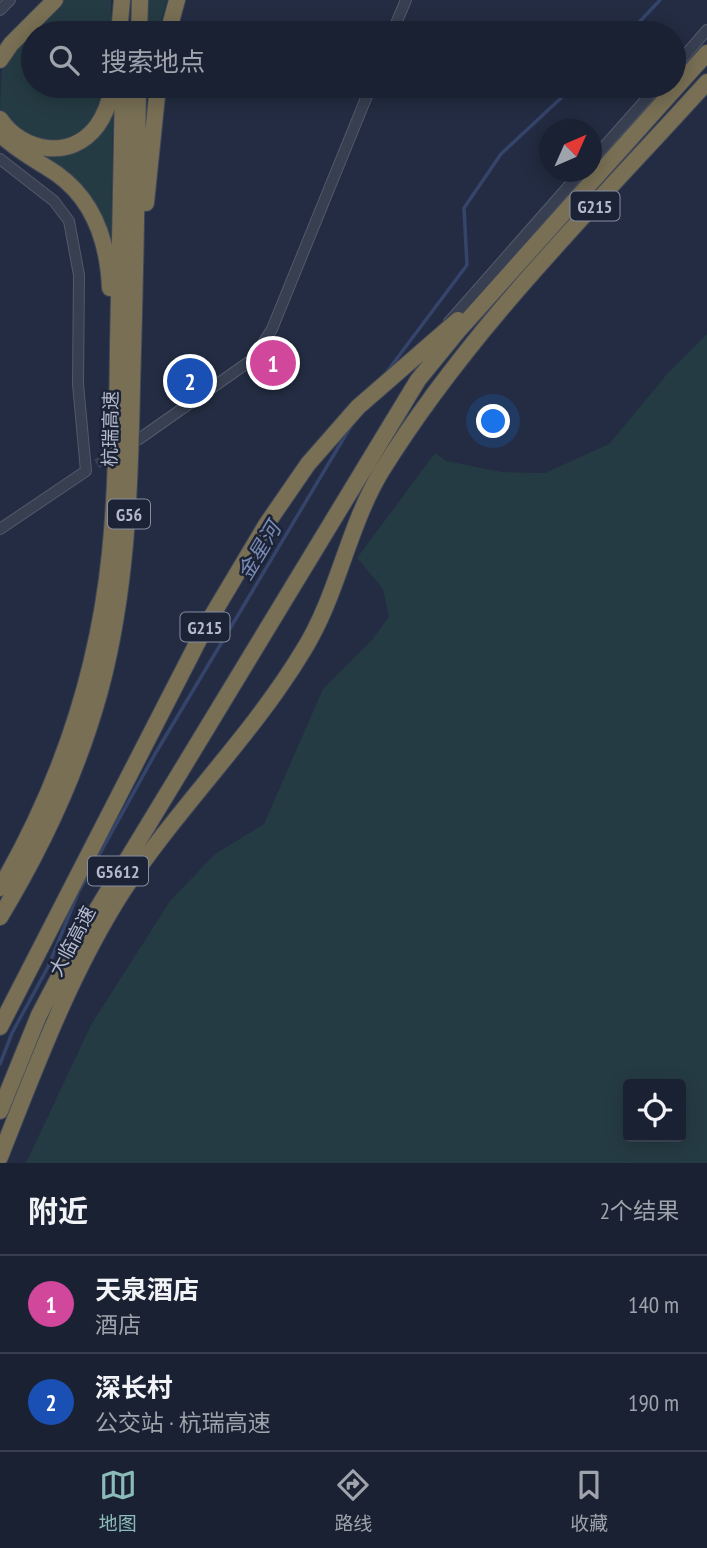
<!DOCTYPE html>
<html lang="zh">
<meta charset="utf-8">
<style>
:root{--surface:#1a2132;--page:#272e3e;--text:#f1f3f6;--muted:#9fa3ac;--line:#383e4d;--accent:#8bbbb9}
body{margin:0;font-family:"PT Sans Narrow","Noto Sans SC",sans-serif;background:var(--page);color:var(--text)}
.controls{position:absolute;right:21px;bottom:21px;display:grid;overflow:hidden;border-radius:7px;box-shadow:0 4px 18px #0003}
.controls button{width:63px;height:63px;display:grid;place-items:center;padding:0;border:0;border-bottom:2px solid var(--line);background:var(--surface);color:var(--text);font:35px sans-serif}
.compass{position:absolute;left:539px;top:119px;width:63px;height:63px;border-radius:50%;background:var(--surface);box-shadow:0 4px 18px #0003;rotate:45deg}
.you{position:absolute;left:494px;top:422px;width:24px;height:24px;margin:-18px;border:5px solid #fff;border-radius:50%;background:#1a73e8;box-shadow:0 0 0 10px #1a73e833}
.badge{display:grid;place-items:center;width:46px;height:46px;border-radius:50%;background:var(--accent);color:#fff;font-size:23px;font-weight:700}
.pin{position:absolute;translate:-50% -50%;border:4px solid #fff;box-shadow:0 2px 7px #0006}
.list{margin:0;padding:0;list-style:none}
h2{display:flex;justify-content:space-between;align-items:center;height:91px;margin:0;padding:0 28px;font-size:30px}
h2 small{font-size:23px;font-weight:400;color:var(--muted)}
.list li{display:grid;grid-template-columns:46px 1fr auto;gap:21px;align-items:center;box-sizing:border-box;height:98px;padding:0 28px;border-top:2px solid var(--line)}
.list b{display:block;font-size:26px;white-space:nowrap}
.list p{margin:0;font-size:23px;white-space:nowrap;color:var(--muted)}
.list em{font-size:23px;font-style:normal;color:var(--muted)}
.icon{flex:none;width:38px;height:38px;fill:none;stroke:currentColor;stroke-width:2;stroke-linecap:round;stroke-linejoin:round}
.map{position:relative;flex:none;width:707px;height:1163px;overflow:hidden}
.search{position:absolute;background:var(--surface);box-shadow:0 4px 18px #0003;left:21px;right:21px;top:21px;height:77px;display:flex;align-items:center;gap:18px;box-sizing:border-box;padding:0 24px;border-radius:38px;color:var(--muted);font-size:26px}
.sheet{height:287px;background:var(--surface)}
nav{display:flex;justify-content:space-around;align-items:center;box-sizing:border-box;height:98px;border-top:2px solid var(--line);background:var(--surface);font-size:19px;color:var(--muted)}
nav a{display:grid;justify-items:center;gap:4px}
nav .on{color:var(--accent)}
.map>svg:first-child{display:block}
.green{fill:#253b43;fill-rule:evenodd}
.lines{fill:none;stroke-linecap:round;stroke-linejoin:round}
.stream{stroke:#35446a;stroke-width:3.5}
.minor-tunnel{stroke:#394157;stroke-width:10;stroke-dasharray:10 5;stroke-linecap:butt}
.minor-casing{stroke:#525a6c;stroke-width:12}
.highway-casing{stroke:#3f4659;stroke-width:18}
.minor{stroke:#373f51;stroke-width:10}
.highway{stroke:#786f54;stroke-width:16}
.labels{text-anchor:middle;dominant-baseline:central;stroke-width:5;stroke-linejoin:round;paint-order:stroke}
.shield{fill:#1c2336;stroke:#868d9f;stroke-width:2}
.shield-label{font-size:18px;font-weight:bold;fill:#b4bacc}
.street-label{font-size:19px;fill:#b4bacc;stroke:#1c2336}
.water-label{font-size:21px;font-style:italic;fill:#798bb5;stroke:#1c2336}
</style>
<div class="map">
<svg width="707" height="1163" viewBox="0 0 707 1163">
<rect width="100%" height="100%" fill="#232c42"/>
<path class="green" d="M63,0H111V33H33V86H106L95,120L84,131L64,140L38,141L6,121L0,108L2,65L15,47Z
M148,0H167L158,33H147Z
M113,109L111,236L108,237L40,155L64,153Z
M707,334V1163H26L91,1025L170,901L215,854L264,824L323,689L372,640L389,617L383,589L357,558L435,453L446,461L502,472L545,473L609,444L668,373ZM681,1084V1137H628V1084Z"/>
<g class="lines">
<path class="stream" d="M629,33L660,0
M386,373L467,265L464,208L501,154L574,86
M0,1064L12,1033L48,967L78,893L155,754L351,426"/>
<path class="minor-tunnel" d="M97,464L118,451"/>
<g class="minor-casing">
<path id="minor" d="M0,10L10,0
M392,33L406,0
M674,68L707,30
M0,159L54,201L69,221L79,275L78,384L86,471L0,529
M592,160L658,86
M449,322L581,172
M139,439L253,359L272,329L371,86"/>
</g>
<g class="highway-casing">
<path id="highway" d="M119,33L122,0
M139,33L140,0
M168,33L177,0
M0,60L11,44L55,0
M0,119C22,152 71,161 97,126C106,114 110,100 113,86
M0,134C17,151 38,161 57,174C95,201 108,244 110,288
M146,203L158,86
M0,888C60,785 98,671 110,553C117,484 117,415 118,346C120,259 122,172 123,86
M0,917C43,846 78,771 100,691C127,591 130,489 132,387C135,286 137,186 138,86
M0,1027L207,624L266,525L308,464L358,407L458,320
M0,1111L39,1015L79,939L418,380L458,331L707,53
M0,1157C36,1066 70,974 123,891C178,807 251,737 303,651C338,595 347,529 381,472C470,328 594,207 707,82"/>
</g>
<use href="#minor" class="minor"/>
<use href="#highway" class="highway"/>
</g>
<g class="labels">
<g class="shield">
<rect x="570.5" y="191.5" width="49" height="29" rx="5"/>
<rect x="108" y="499.5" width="42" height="29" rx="5"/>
<rect x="180.5" y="612.5" width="49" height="29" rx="5"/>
<rect x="88" y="856.5" width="60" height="29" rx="5"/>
</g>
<g class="shield-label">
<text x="595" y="206">G215</text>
<text x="129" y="514">G56</text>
<text x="205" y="627">G215</text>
<text x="118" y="871">G5612</text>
</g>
<g class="street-label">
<text transform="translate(110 429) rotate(-89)">杭瑞高速</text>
<text transform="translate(72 941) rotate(-62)">大临高速</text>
</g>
<g class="water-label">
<text transform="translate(259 551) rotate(-59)">金星河</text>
</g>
</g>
</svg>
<div class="controls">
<button><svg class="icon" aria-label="locate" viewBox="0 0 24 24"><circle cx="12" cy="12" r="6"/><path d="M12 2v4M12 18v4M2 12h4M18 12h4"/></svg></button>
</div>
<svg class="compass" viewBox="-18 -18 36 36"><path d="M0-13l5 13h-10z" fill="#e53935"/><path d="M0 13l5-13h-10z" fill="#9fa3ac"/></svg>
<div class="you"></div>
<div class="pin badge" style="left:273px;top:363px;background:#d1479c">1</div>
<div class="pin badge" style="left:190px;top:381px;background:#1a4fb4">2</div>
<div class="search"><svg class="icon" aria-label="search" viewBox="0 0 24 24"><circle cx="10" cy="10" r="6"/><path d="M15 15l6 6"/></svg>搜索地点</div>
</div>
<section class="sheet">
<h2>附近<small>2个结果</small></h2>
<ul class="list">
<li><span class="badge" style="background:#d1479c">1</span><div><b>天泉酒店</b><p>酒店</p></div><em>140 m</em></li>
<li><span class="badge" style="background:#1a4fb4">2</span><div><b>深长村</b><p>公交站 · 杭瑞高速</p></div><em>190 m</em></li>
</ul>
</section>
<nav>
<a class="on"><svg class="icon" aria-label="map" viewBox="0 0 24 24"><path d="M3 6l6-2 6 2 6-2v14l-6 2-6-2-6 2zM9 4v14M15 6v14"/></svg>地图</a>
<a><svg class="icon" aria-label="directions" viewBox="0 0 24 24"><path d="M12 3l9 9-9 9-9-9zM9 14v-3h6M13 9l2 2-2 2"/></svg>路线</a>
<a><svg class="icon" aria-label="saved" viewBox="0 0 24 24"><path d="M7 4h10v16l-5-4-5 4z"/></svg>收藏</a>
</nav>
